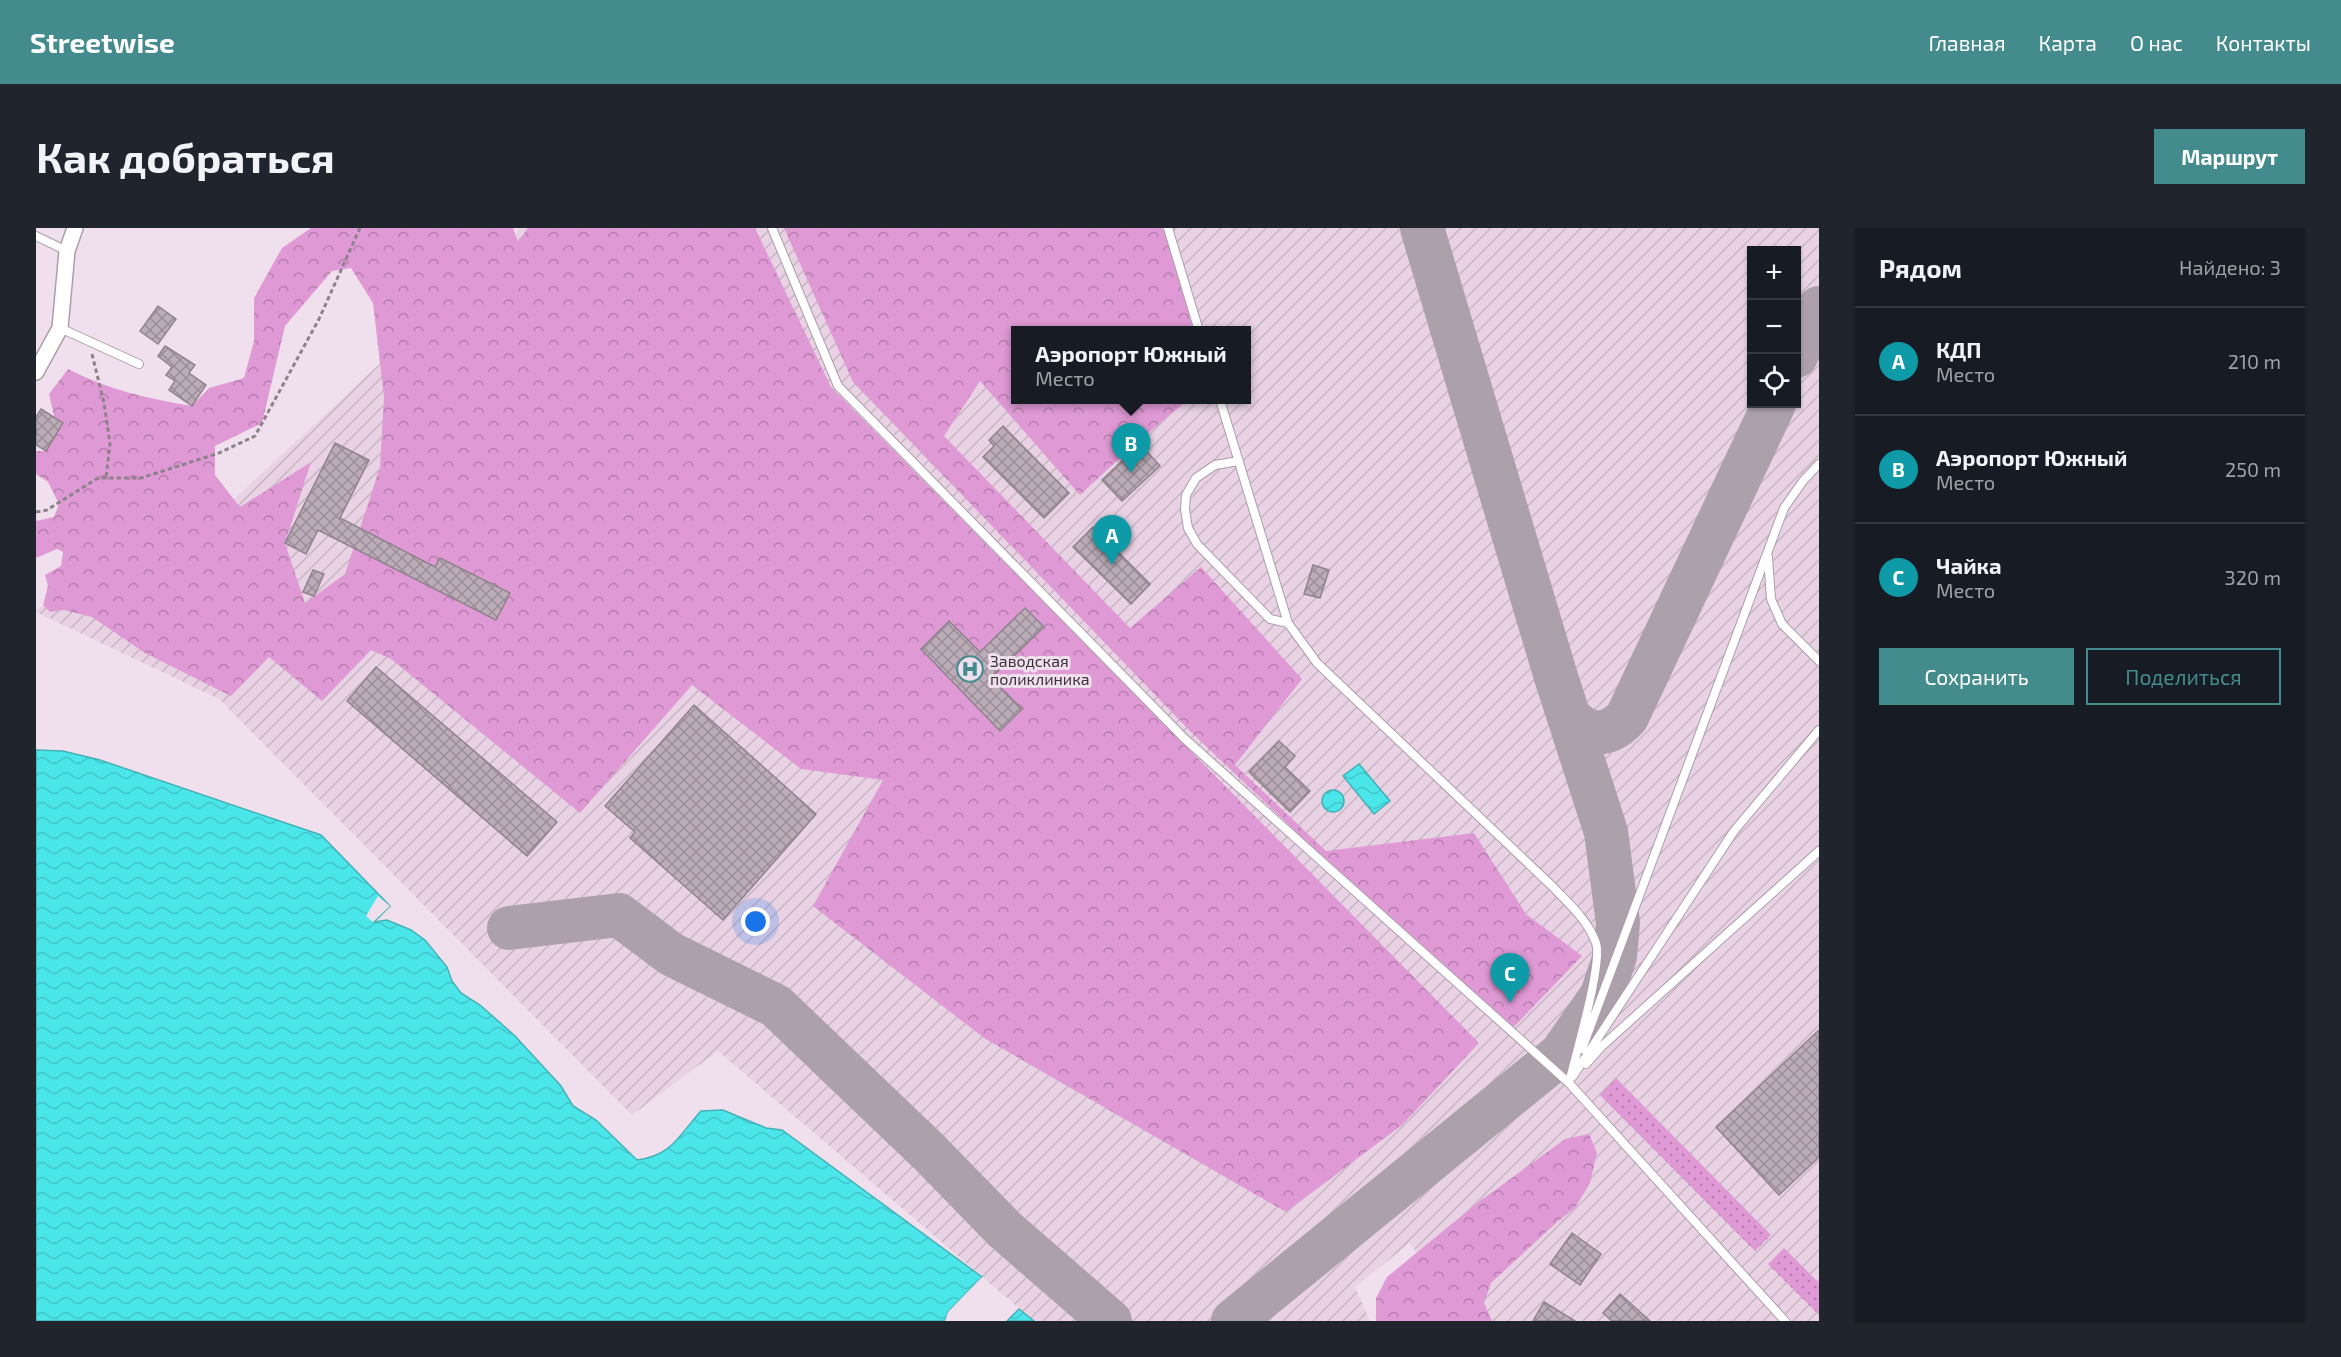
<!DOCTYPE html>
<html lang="ru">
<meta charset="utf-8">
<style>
:root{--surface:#171b24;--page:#20242c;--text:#f1f3f6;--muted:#9ea1a6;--line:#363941;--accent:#438b8d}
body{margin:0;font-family:"Exo 2",sans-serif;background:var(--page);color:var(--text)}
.controls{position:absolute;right:18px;top:18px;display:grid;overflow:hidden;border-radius:0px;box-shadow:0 2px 4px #0004}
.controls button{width:54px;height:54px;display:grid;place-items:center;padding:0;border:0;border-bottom:2px solid var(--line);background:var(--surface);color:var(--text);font:30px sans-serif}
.you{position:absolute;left:720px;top:694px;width:21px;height:21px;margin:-15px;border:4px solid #fff;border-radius:50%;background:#1a73e8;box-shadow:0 0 0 9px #1a73e833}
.badge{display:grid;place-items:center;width:39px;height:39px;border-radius:50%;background:var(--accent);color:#fff;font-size:20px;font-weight:700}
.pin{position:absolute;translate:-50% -50px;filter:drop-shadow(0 2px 3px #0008)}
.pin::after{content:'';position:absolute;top:32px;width:21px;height:18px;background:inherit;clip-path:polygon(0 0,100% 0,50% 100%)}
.popup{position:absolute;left:975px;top:98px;width:240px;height:78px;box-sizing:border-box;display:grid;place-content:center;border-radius:0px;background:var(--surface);filter:drop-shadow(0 2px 4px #0005);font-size:20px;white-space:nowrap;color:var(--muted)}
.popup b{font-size:22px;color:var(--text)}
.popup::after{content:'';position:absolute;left:50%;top:100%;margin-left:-12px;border:12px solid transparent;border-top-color:var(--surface)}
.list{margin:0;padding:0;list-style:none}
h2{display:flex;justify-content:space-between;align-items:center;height:78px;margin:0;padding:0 24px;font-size:26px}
h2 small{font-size:20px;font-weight:400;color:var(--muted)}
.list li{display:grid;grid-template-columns:39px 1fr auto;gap:18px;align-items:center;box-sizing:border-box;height:108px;padding:0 24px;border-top:2px solid var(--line)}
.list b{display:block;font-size:22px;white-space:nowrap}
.list p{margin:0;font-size:20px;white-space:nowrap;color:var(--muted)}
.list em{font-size:20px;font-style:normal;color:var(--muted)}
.actions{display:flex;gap:12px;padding:18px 24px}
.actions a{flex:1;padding:14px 0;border:2px solid var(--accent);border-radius:0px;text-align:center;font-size:21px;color:var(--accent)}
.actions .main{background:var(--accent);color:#fff}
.icon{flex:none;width:33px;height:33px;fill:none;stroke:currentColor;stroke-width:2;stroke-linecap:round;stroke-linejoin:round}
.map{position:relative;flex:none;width:1783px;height:1093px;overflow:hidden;border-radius:0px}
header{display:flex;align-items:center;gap:36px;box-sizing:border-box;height:84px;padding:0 30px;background:var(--accent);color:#fff}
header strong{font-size:28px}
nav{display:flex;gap:33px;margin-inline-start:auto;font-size:21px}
.intro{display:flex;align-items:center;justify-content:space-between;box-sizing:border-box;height:144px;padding:0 36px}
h1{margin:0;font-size:42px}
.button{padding:15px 27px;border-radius:0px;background:var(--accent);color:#fff;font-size:21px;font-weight:700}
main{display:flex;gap:36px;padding:0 36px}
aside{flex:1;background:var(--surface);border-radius:0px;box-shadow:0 2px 4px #0004}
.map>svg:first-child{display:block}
.industrial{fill:url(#industrial-furrows);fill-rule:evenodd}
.grass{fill:url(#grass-dots)}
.forest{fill:url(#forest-crowns);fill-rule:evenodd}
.water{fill:url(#water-waves);stroke:#45b0b5;stroke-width:1.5}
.pier{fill:#f0e0ed}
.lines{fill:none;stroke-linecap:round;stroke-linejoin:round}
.taxiway{stroke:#aca0aa;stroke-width:44}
.building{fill:url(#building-cross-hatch);stroke:#90828e;stroke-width:1.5}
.lane-casing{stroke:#ac9da9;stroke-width:10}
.street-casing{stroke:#ac9da9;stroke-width:18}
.path{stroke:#8d828b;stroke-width:3;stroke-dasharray:4.5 3;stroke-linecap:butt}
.lane{stroke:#fff;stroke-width:8}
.street{stroke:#fff;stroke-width:15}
.labels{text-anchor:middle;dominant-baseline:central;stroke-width:6;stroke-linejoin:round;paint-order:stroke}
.poi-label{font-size:16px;fill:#3a3338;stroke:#f0e0ed;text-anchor:start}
</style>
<header>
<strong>Streetwise</strong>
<nav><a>Главная</a><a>Карта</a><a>О нас</a><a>Контакты</a></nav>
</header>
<div class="intro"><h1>Как добраться</h1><a class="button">Маршрут</a></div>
<main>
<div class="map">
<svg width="1783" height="1093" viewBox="0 0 1783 1093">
<defs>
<pattern id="industrial-furrows" width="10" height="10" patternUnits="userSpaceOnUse" patternTransform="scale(1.5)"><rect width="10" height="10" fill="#e8d2e4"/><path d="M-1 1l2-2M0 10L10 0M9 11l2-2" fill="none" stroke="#c8b5c4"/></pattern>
<pattern id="grass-dots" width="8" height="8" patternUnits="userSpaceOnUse" patternTransform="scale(1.5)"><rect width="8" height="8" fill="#df99d4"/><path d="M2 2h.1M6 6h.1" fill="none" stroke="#b67dad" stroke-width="1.8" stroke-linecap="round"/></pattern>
<pattern id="forest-crowns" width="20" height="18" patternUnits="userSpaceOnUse" patternTransform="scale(1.5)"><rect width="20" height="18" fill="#df99d4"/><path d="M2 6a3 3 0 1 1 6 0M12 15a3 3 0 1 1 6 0" fill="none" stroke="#b67dad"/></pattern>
<pattern id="water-waves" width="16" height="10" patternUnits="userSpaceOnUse" patternTransform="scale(1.5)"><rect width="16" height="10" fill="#4ae6ea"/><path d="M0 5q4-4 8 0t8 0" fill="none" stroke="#41c6c9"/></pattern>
<pattern id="building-cross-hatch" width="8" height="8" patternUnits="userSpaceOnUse" patternTransform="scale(1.5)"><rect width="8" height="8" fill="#bbacb8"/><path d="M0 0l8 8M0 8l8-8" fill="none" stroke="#998d97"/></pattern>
</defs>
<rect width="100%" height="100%" fill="#f0e0ed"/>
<path class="industrial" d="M483,0H1783V1093H1427L1374,1015L1319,1059L1334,1093H998L682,823L596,887L183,471L0,384V382L197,272L476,13ZM1716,22H1760V176H1716ZM980,103H1210V172H980Z"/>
<path class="grass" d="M1580,850L1735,1007L1719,1023L1564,867Z
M1748,1020L1783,1055V1087L1732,1036Z"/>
<path class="forest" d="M275,0H477L482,14L492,0H719L795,159L1443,815L1366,897L1250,984L948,810L777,678L847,552L765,541L656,457L544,585L355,431L335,422L286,473L233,429L195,468L109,425L56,389L28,382L14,384L7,377L12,358L9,347L25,338L27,324L21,321L0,330V293L18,289L23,276L12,254L0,246V223H8L21,201L13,166L32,141C70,161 113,171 156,178L173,160L208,150L218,113V70L246,20ZM315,40L337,75L348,169L344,239L309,346L269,375L249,315L275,234L204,279L179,247V218L226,195L249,98L296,43Z
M748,0H1126L1140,22L1157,102L980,103V172H1152L1101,214L1044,267L944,153L908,208L1094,400L1165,339L1266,451L1199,537L1290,623L1438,605L1490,686L1546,728L1472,805L1154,503L817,154Z
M1553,906L1561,925L1554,955L1539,980L1521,994L1455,1055L1448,1075L1456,1093H1340V1070L1351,1049L1440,976L1529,911Z"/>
<path class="water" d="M0,522L27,523L64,532L285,607L354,678L338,694L351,692L375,702L389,712L411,739L416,753L425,765L444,777L479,808L525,858L537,878L560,892L601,932C636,928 643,907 665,883L687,882L730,900L746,902L946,1049L912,1084L909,1093H0Z
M1323,536L1354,573L1338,586L1307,548Z
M1286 573a11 11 0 1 1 22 0a11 11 0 1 1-22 0Z
M983,1081L998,1093H971Z"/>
<path class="pier" d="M342,668L354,678L337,694L330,688Z
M946,1049L948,1051L915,1086L912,1093H909L912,1084Z"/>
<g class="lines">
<path class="taxiway" d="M1760,128L1783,80
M1533,488C1551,509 1572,510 1591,489L1738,176
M473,700L583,687L635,726L740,778L893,924L968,1001L1074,1093
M1197,1093L1525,826L1566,767L1579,728L1582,695L1570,604L1520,449L1386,0"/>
</g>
<path class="building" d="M122,78L140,91L122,116L104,103Z
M129,118L159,137L153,145L170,157L156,178L133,162L139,153L130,147L136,139L122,128Z
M5,181L27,195L10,223L0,217V189Z
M967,198L1033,265L1008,290L947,229L958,218L953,212Z
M299,215L333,232L304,290L399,339L404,330L474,365L460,392L282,302L270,326L249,315Z
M1104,216L1124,238L1086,273L1066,252Z
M1057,299L1114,356L1095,376L1037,319Z
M1277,337L1293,342L1284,370L1268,366Z
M277,342L288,346L278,368L267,364Z
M989,380L1008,399L955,450L986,481L964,503L885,421L913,393L944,424Z
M340,439L521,594L491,628L311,473Z
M658,477L780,586L687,692L594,610L599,604L569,578Z
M1243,513L1259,528L1249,539L1274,563L1254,584L1213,544Z
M1783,802V929L1743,967L1680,899Z
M1536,1005L1565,1026L1544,1057L1514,1036Z
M1584,1066L1614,1093H1576L1567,1085Z
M1508,1074L1539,1093H1497Z"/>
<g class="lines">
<g class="lane-casing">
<path id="lane" d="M736,0L802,158L1149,511L1533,855L1749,1093
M1132,0L1163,103
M0,8L31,23
M24,100L103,136
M1184,172L1252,395L1281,435L1516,658C1533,676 1552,692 1560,715C1567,735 1539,829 1533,855
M1203,233L1179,237L1160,250L1150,267L1149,281L1152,300L1161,316L1234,391L1252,395
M1732,329L1735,371L1746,396L1783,433
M1546,821L1748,280L1767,253L1783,236
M1550,836L1566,818L1783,623
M1537,848L1698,603L1783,502"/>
</g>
<g class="street-casing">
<path id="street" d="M0,144L24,100L31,23L39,0"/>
</g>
<path class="path" d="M56,126L68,175L74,216L70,250
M0,284L11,282L62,250H105L183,225L219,208L283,91L324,0"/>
<use href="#lane" class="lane"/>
<use href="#street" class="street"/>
</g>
<defs>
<g id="hospital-ring" transform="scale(1.35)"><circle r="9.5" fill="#f0e0ed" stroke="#438b8d" stroke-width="1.5"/><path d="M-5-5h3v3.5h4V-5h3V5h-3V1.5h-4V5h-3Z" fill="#438b8d"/></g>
</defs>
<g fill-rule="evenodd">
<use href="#hospital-ring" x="934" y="441"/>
</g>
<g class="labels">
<g class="poi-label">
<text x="954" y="432">Заводская<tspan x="954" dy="18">поликлиника</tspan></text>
</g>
</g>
</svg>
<div class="controls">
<button>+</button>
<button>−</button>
<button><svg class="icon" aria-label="locate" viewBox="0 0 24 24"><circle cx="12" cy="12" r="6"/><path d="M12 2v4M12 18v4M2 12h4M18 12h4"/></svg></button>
</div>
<div class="you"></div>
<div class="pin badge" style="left:1076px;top:337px;background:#0f9aa8">A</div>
<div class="pin badge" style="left:1095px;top:245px;background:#0f9aa8">B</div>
<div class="popup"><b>Аэропорт Южный</b>Место</div>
<div class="pin badge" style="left:1474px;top:775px;background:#0f9aa8">C</div>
</div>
<aside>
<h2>Рядом<small>Найдено: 3</small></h2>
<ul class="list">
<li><span class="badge" style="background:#0f9aa8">A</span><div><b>КДП</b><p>Место</p></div><em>210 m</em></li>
<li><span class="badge" style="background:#0f9aa8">B</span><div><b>Аэропорт Южный</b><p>Место</p></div><em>250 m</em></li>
<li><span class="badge" style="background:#0f9aa8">C</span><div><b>Чайка</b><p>Место</p></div><em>320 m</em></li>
</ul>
<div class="actions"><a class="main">Сохранить</a><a>Поделиться</a></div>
</aside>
</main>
